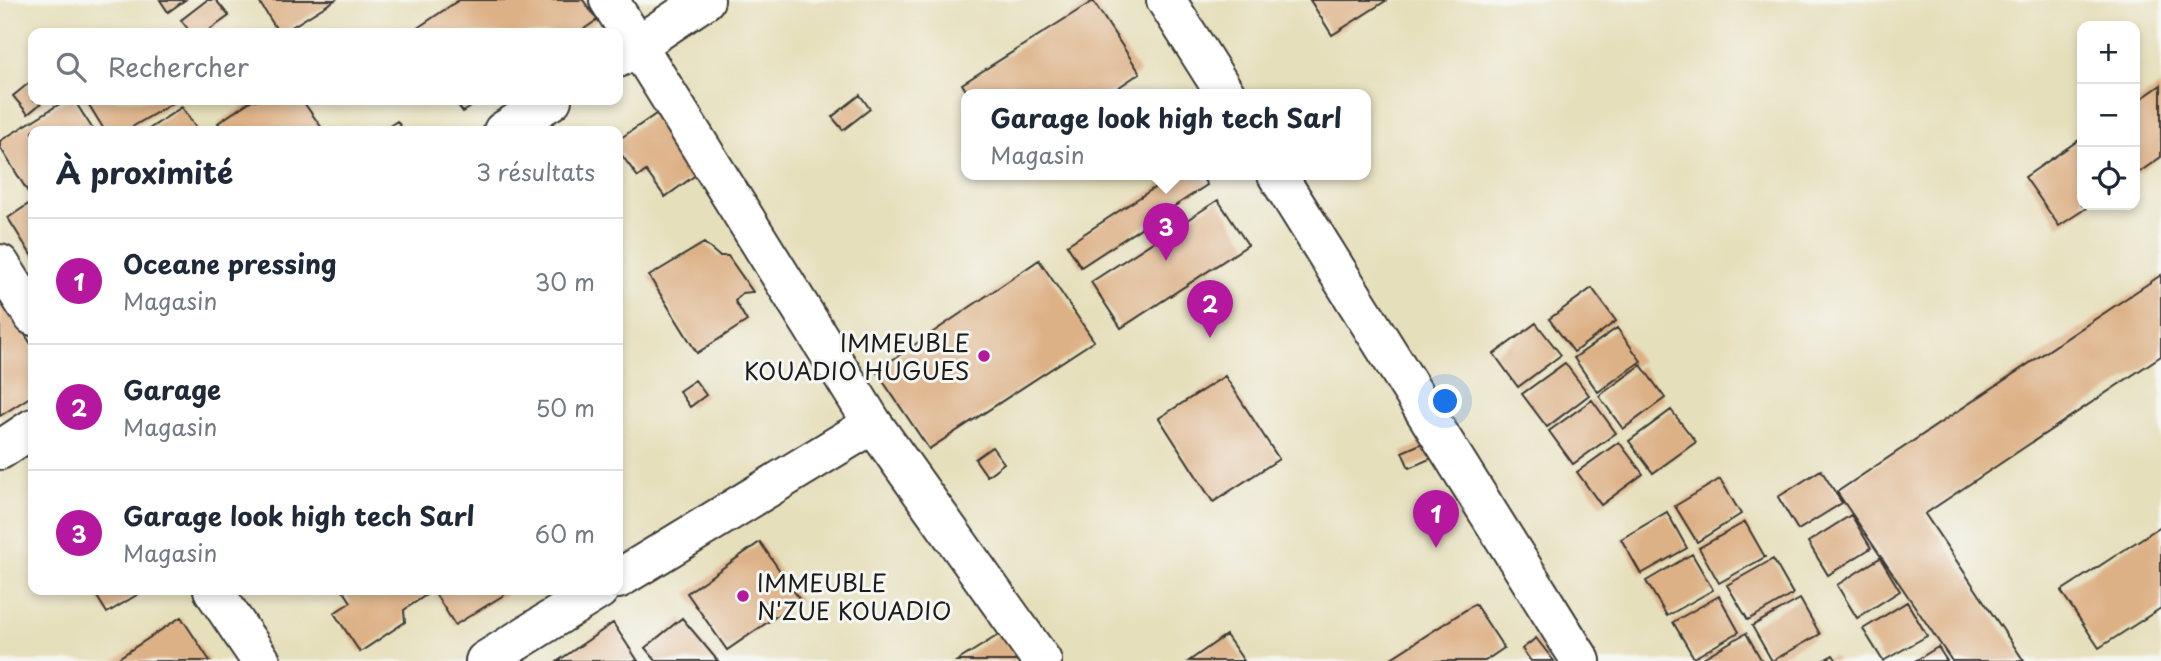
<!DOCTYPE html>
<html lang="fr">
<meta charset="utf-8">
<style>
:root{--surface:#fff;--page:#f2f2f3;--text:#1f2937;--muted:#747a83;--line:#e0e1e3;--accent:#b5179e}
body{margin:0;font-family:"Playpen Sans",sans-serif;background:var(--page);color:var(--text)}
.controls{position:absolute;right:21px;top:21px;display:grid;overflow:hidden;border-radius:14px;box-shadow:0 4px 10px #0003}
.controls button{width:63px;height:63px;display:grid;place-items:center;padding:0;border:0;border-bottom:2px solid var(--line);background:var(--surface);color:var(--text);font:35px sans-serif}
.you{position:absolute;left:1446px;top:402px;width:24px;height:24px;margin:-18px;border:5px solid #fff;border-radius:50%;background:#1a73e8;box-shadow:0 0 0 10px #1a73e833}
.badge{display:grid;place-items:center;width:46px;height:46px;border-radius:50%;background:var(--accent);color:#fff;font-size:23px;font-weight:700}
.pin{position:absolute;translate:-50% -58px;filter:drop-shadow(0 2px 4px #0008)}
.pin::after{content:'';position:absolute;top:37px;width:24px;height:21px;background:inherit;clip-path:polygon(0 0,100% 0,50% 100%)}
.popup{position:absolute;left:961px;top:89px;width:410px;height:91px;box-sizing:border-box;display:grid;place-content:center;border-radius:14px;background:var(--surface);filter:drop-shadow(0 2px 5px #0005);font-size:23px;white-space:nowrap;color:var(--muted)}
.popup b{font-size:26px;color:var(--text)}
.popup::after{content:'';position:absolute;left:50%;top:100%;margin-left:-14px;border:14px solid transparent;border-top-color:var(--surface)}
.list{margin:0;padding:0;list-style:none}
h2{display:flex;justify-content:space-between;align-items:center;height:91px;margin:0;padding:0 28px;font-size:30px}
h2 small{font-size:23px;font-weight:400;color:var(--muted)}
.list li{display:grid;grid-template-columns:46px 1fr auto;gap:21px;align-items:center;box-sizing:border-box;height:126px;padding:0 28px;border-top:2px solid var(--line)}
.list b{display:block;font-size:26px;white-space:nowrap}
.list p{margin:0;font-size:23px;white-space:nowrap;color:var(--muted)}
.list em{font-size:23px;font-style:normal;color:var(--muted)}
.icon{flex:none;width:38px;height:38px;fill:none;stroke:currentColor;stroke-width:2;stroke-linecap:round;stroke-linejoin:round}
.map{position:relative;flex:none;width:2161px;height:661px;overflow:hidden}
.search{position:absolute;background:var(--surface);box-shadow:0 4px 10px #0003;left:28px;top:28px;width:595px;height:77px;display:flex;align-items:center;gap:18px;box-sizing:border-box;padding:0 24px;border-radius:14px;color:var(--muted);font-size:26px}
.panel{position:absolute;background:var(--surface);box-shadow:0 4px 10px #0003;left:28px;top:126px;width:595px;height:469px;border-radius:14px}
.map>svg:first-child{display:block}
.building{fill:#ddb186}
.lines{fill:none;stroke-linecap:round;stroke-linejoin:round}
.street-casing{stroke:#3a3934;stroke-width:42}
.street{stroke:#fff;stroke-width:38}
.poi-dot{fill:#b5179e;stroke:#f6f6f2;stroke-width:2.5}
.labels{text-anchor:middle;dominant-baseline:central;stroke-width:6;stroke-linejoin:round;paint-order:stroke}
.poi-label{font-size:24px;fill:#1c1c1c;stroke:#f6f6f2;text-anchor:end}
</style>
<div class="map">
<svg width="2161" height="661" viewBox="0 0 2161 661">
<rect width="100%" height="100%" fill="#f6f6f2"/>
<filter id="ink" filterUnits="userSpaceOnUse"><feTurbulence type="fractalNoise" baseFrequency=".0143" numOctaves="2"/><feDisplacementMap in="SourceGraphic" scale="14" xChannelSelector="R" yChannelSelector="G"/><feConvolveMatrix kernelMatrix="1 2 1 2 8 2 1 2 1" color-interpolation-filters="sRGB"/></filter>
<filter id="wash" filterUnits="userSpaceOnUse"><feTurbulence type="fractalNoise" baseFrequency=".00686" numOctaves="4" result="noise"/><feDisplacementMap in="SourceGraphic" scale="28" xChannelSelector="R" yChannelSelector="G"/><feGaussianBlur stdDeviation="1.57" result="paint"/><feColorMatrix in="noise" values="0 0 0 0 0 0 0 0 0 0 0 0 0 0 0 0 0 1.4 0 .05"/><feComposite in="paint" operator="in"/></filter>
<g filter="url(#wash)">
<rect width="100%" height="100%" fill="#e6dfbb"/>
<g id="blocks">
<path class="building" d="M160,0H185L168,12Z
M207,0H216L229,16L205,33H191L181,20Z
M258,0H335L282,33H279Z
M459,0H583L597,20L578,33H410Z
M1310,0H1387L1332,35Z
M1093,1L1140,73L1107,95H969L962,84Z
M30,82L33,100H45L28,114L13,96Z
M2161,85V157L2135,175V103Z
M860,95L870,109L843,130L832,117Z
M66,100H74L94,131H33V193L30,195L0,147V141Z
M86,100H178L125,131H105Z
M252,100H302L324,131H218L223,128L218,123Z
M454,100H482L463,112Z
M182,107L198,131H146Z
M662,110L704,169L665,197L646,171L638,177L618,150V140Z
M397,121L404,131H382Z
M2082,138V205H2091L2059,226L2025,177Z
M1174,175H1201L1207,185L1081,267L1067,245Z
M1218,200L1248,245L1121,328L1091,282Z
M33,201V258L8,218Z
M704,243L719,256H728L753,292L742,293L735,301L747,321L697,353L649,276Z
M1039,260L1094,341L929,449L876,371Z
M2161,275V356L1925,514L2024,661H1952L1837,492Z
M1592,288L1616,321L1574,352L1549,319Z
M0,296L33,347V395L0,416Z
M1536,323L1561,355L1518,387L1494,354Z
M1617,328L1641,361L1598,392L1574,358Z
M1565,363L1589,395L1547,427L1522,394Z
M1641,365L1665,398L1623,429L1599,396Z
M1225,376L1279,459L1213,502L1159,418Z
M695,380L706,395L690,407L679,391Z
M1592,400L1616,433L1573,464L1549,431Z
M1671,410L1696,442L1653,473L1629,441Z
M1425,442L1432,458L1409,468L1402,452Z
M1619,442L1643,474L1601,505L1577,472Z
M992,447L1004,463L987,476L975,459Z
M1821,470L1842,503L1798,530L1778,497Z
M1720,479L1741,514L1697,542L1675,506Z
M1667,512L1687,548L1641,574L1621,539Z
M1851,515L1871,548L1828,575L1808,542Z
M1745,522L1765,557L1719,583L1699,548Z
M2161,526V608L2099,648L2061,591Z
M760,542L800,600L727,650L687,593Z
M1692,554L1713,590L1667,616L1646,581Z
M1880,558L1900,591L1857,618L1837,585Z
M1773,559L1793,594L1748,620L1727,585Z
M93,590H145L107,613Z
M343,590H427L429,593L404,610L405,622L360,652L334,613L351,602Z
M433,590H512L455,625Z
M1719,596L1739,632L1694,658L1673,622Z
M1800,599L1820,634L1772,661L1752,626Z
M1907,602L1927,636L1883,661L1863,629Z
M1475,604L1504,648L1485,661H1392L1390,659Z
M181,617L210,661H114Z
M682,618L718,661H656L645,648Z
M613,623L638,661H558Z
M1746,633L1762,661H1698Z
M1000,634L1018,661H957Z
M1226,635L1244,661H1189Z
M1536,638L1554,661H1531L1522,649Z
M1938,647L1947,661H1915Z
M1833,655L1837,661H1822Z"/>
</g>
</g>
<g filter="url(#ink)">
<use href="#blocks" fill-opacity="0" stroke="#3a3934" stroke-width="2"/>
<g class="lines">
<g class="street-casing">
<path id="street" d="M609,0L873,424L1042,661
M1166,0L1226,95
M618,58L705,0
M503,131L552,100
M1277,175L1581,661
M0,264L33,316
M0,450L33,428
M618,579L873,424
M213,590L261,661
M485,661L599,590"/>
</g>
<use href="#street" class="street"/>
</g>
</g>
<g class="poi-dot">
<circle cx="984" cy="356" r="7"/>
<circle cx="743" cy="596" r="7"/>
</g>
<g class="labels">
<g class="poi-label">
<text x="970" y="342">IMMEUBLE<tspan x="970" dy="28">KOUADIO HUGUES</tspan></text>
<text x="757" y="582" text-anchor="start">IMMEUBLE<tspan x="757" dy="28">N'ZUE KOUADIO</tspan></text>
</g>
</g>
</svg>
<div class="controls">
<button>+</button>
<button>−</button>
<button><svg class="icon" aria-label="locate" viewBox="0 0 24 24"><circle cx="12" cy="12" r="6"/><path d="M12 2v4M12 18v4M2 12h4M18 12h4"/></svg></button>
</div>
<div class="you"></div>
<div class="pin badge" style="left:1436px;top:548px">1</div>
<div class="pin badge" style="left:1210px;top:338px">2</div>
<div class="pin badge" style="left:1166px;top:261px">3</div>
<div class="popup"><b>Garage look high tech Sarl</b>Magasin</div>
<div class="search"><svg class="icon" aria-label="search" viewBox="0 0 24 24"><circle cx="10" cy="10" r="6"/><path d="M15 15l6 6"/></svg>Rechercher</div>
<section class="panel">
<h2>À proximité<small>3 résultats</small></h2>
<ul class="list">
<li><span class="badge">1</span><div><b>Oceane pressing</b><p>Magasin</p></div><em>30 m</em></li>
<li><span class="badge">2</span><div><b>Garage</b><p>Magasin</p></div><em>50 m</em></li>
<li><span class="badge">3</span><div><b>Garage look high tech Sarl</b><p>Magasin</p></div><em>60 m</em></li>
</ul>
</section>
</div>
